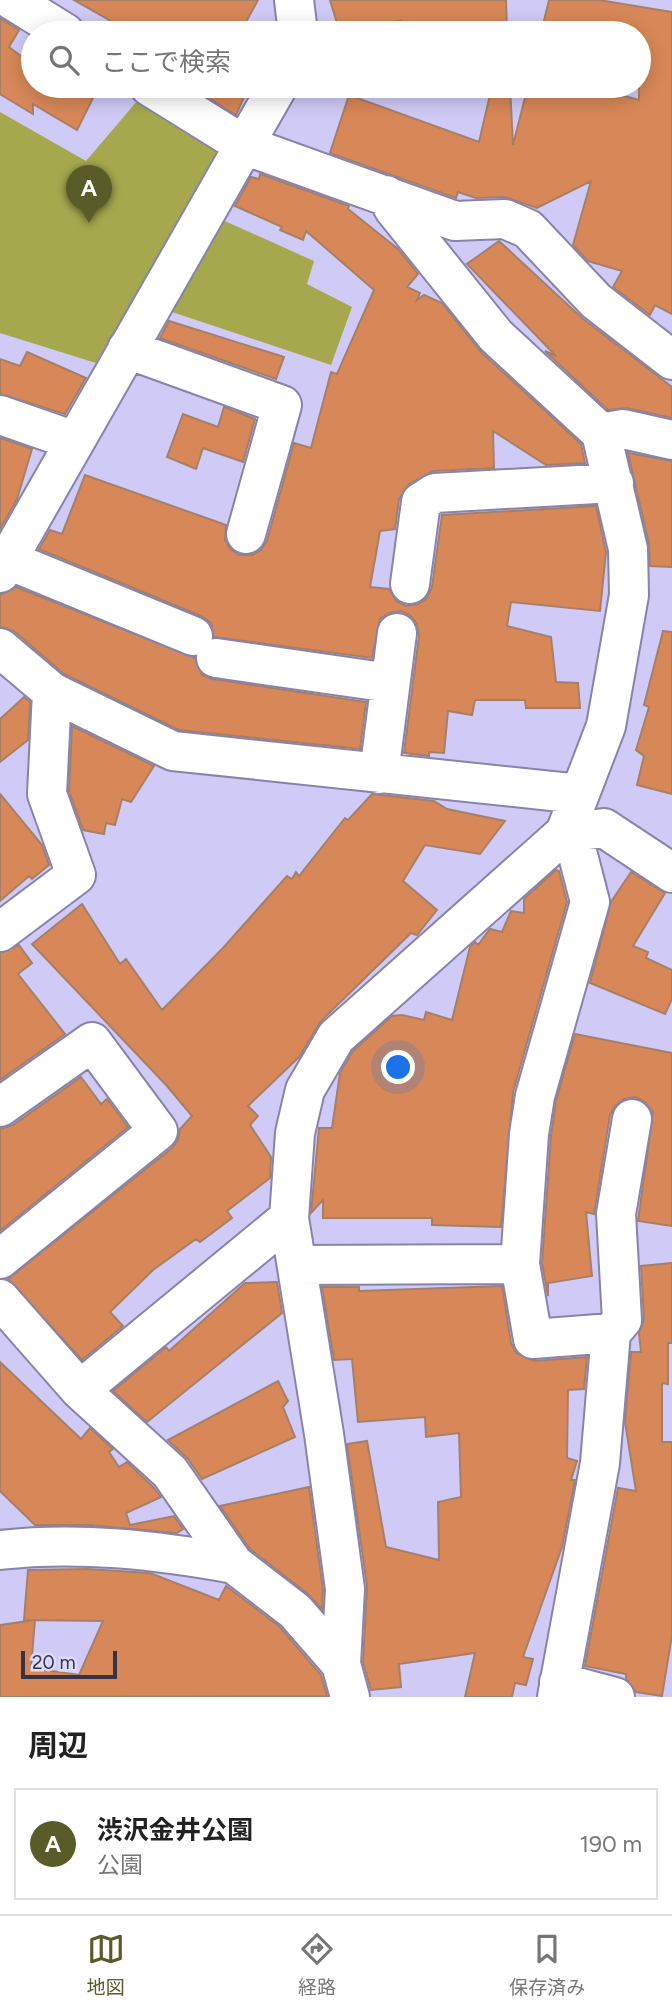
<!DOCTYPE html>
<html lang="ja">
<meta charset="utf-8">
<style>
:root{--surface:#fff;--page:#f2f2f2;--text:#222;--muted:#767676;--line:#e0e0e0;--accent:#595b28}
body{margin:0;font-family:Figtree,"Noto Sans JP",sans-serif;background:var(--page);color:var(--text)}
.scale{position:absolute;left:21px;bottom:18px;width:96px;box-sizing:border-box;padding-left:7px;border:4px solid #353344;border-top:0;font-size:19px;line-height:24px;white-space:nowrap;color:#353344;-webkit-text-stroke:5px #dddafc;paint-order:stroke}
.you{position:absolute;left:399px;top:1068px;width:24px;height:24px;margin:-18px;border:5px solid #fff;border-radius:50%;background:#1a73e8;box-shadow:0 0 0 10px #1a73e833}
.badge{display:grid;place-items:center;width:46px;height:46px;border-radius:50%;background:var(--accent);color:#fff;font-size:23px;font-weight:700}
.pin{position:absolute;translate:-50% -58px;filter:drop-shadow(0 2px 4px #0008)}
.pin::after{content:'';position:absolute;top:37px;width:24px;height:21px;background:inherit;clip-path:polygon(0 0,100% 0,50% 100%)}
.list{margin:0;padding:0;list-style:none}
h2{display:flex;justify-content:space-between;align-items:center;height:91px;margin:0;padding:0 28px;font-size:30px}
h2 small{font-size:23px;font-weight:400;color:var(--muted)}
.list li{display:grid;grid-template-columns:46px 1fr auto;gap:21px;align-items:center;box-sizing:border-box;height:112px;margin:0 14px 14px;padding:0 14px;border:2px solid var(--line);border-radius:0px}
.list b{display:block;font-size:26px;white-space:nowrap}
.list p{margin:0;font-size:23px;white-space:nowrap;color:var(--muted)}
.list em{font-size:23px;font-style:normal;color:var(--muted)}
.icon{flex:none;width:38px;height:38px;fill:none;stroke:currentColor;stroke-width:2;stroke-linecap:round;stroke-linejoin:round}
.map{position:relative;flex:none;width:672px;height:1697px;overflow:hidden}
.search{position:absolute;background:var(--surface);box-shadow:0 4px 18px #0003;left:21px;right:21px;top:21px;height:77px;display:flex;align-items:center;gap:18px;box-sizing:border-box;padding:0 24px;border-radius:38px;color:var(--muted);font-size:26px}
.sheet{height:217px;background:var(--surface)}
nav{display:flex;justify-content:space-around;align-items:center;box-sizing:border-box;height:98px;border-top:2px solid var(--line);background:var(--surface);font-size:19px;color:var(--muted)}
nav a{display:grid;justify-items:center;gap:4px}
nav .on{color:var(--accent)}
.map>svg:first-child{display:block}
.green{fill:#a5a84d}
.building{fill:#d88858;stroke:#a67f69;stroke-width:2}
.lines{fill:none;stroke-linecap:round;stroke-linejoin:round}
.minor-casing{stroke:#8883aa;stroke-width:42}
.minor{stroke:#fff;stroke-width:38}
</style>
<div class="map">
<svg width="672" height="1697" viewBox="0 0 672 1697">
<rect width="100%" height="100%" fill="#d0cbf6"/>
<path class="green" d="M138,100L221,151L189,205L314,261L307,284L352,307L331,365L133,299L96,363L0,333V112L86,161Z"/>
<path class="building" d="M74,0H258L240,33H132Z
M330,0H506L507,31L401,33V20L359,33H340Z
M549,0H599L672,12V314L655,305L650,315L613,287L622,271L588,261L573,245L591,181L537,208L505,197L476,198L458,192L456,198L330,153L349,95L479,142L492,86H510L513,145L528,86H588L639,100V33H541Z
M0,18L19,30L9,47L33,65V86H99L77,130L33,104V114L0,94Z
M190,86H249L236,115Z
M260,174L349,206L348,209L398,249L418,274L407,287L420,293L417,300L424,295L442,303L481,352L581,444L585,463L546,465L493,431L494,468L434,471L409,484L399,499L395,529L380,531L370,587L389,589L396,601L406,606L418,604L427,598L432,587L442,515L596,506L606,552L600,611L511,602L507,626L551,637L556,682L578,683L580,708H526L525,700H475L472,715L448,711L444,753L429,752V756L404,753L419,636L417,624L410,615L400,611L389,613L380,619L372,658L214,637L211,623L201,616L39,549L50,530L62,534L85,475L226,525L225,540L230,549L239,555H252L261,550L267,541L294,443L311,448L331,372L337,374L374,290L306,231L303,240L280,230L282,227L235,206L251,177L259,179Z
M499,241L582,318L672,387V418L627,408L608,410L545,351L556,356L467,264Z
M169,321L284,357L276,379L160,338Z
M27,352L86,378L65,414L0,394V359L20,366Z
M224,407L255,419L243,462L203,448L196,469L167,457L183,414L218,427Z
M0,438L32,449L17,499L0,529Z
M628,453L672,461V567L650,566L649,544Z
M16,587L195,658L202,675L212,679L366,702L360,749L179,730L64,674L14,631L0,627V595Z
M663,631L672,632V794L637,785L644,756L636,750L649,707L644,705Z
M24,697L30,702L28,740L0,762V719Z
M72,726L154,766L131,802L122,799L115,825L106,823L104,834L83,830L69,791Z
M0,794L42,845L49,865L32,879L29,876L0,901Z
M372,794L434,801L447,809L505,821L480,854L425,845L403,881L437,910L417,935L411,933L321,1021L299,1057L248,1106L258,1116L250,1125L271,1157L270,1178L227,1211L232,1218L200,1242L196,1239L153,1270L110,1312L123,1326L82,1360L8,1279L172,1148L178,1140L180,1129L192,1116L167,1086L32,944L82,904L120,964L126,959L162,1010L223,948L287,876L292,879L296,872L299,876L345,818L348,820Z
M556,870L559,871L567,902L513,1092L501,1227L432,1225V1218H323V1200L311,1213L319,1128H332L340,1073L353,1051L392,1016L402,1015L424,1020L426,1012L452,1020L470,947L475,942L478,945L490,929L502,932L511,911L524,913V899Z
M631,872L665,893L633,946L648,952L646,958L672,970V999L665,1014L590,983L611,902Z
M19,945L32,963L18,974L65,1034L0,1080V953Z
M575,1034L672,1053V1226L638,1221L653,1112L645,1102L635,1097L624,1099L615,1106L610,1115L594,1214L586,1212L592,1276L548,1283V1296L542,1263L551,1136L556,1101Z
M81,1077L101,1104L107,1099L128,1127L0,1231V1129L13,1125Z
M672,1263V1343H668V1384L662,1383V1442H672V1635L662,1696L636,1692L626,1679V1674L585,1666L618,1488L636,1491L625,1422L631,1352H641L639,1333L644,1319L641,1266Z
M277,1282L282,1313L147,1422L113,1391L166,1347L169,1351L245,1283Z
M502,1286L511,1343L516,1353L534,1361L587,1357L584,1389L568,1390L567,1458L577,1461L571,1480H575L562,1547L523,1657L533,1659L526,1685L515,1683L512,1697H465L475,1653L399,1664L401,1687L371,1690L363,1662L367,1586L347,1444L367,1441L386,1547L439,1560L438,1502L461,1497L459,1433L426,1437L425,1417L358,1422L352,1359L334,1360L322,1287H359V1291Z
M0,1362L81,1439L90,1428L113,1449L109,1452L119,1467L127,1462L153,1487L161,1497L126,1513L130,1525L174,1516L183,1529L177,1533L89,1525H35L0,1491Z
M278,1381L288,1401L283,1407L295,1437L202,1479L188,1459L168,1440Z
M309,1487L323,1590L322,1609L308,1594L250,1549L220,1506Z
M87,1569L150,1573L219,1600L226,1586L280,1627L321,1675L327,1696L0,1697V1625L35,1620L31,1668L79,1675L103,1621L24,1620L28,1570Z"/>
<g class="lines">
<g class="minor-casing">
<path id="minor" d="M12,0L65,33
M294,0L298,33
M149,86L244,145L455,221L505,219L528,229L596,301L672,360
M127,349L282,405L246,534
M0,415L75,441
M601,433L623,429L672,440
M8,560L193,636
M0,573L278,86
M410,584L421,502L435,493L614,483
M0,648L52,692L173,751L580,794
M216,658L390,683
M379,774L397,633
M572,832L590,902L535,1096L529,1134L520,1264L533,1339L611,1333
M565,833L604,828L672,873
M0,932L76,875L47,794L52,692
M0,1107L92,1042L158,1131L0,1259
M289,1218L324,1434L345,1589L341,1664L350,1697
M297,1265L520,1264
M0,1299L80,1390L170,1472L234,1564L295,1611L341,1664
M80,1390L289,1218L295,1133L305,1090L336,1037L565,833L606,726L629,595L628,549L601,433L496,336L394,209L386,195
M0,1550C78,1541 157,1550 234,1564
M559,1682L615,1697
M557,1697L600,1463L611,1333L622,1320L616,1214L632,1119"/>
</g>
<use href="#minor" class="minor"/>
</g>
</svg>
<div class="scale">20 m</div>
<div class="you"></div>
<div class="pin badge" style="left:89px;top:223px">A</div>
<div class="search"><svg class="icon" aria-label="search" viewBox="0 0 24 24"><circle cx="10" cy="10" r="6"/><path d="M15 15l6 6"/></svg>ここで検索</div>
</div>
<section class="sheet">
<h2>周辺<small></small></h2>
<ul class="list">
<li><span class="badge">A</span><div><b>渋沢金井公園</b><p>公園</p></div><em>190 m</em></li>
</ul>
</section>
<nav>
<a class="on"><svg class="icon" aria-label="map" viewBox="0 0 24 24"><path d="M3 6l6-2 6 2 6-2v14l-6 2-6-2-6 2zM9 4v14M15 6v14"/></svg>地図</a>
<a><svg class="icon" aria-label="directions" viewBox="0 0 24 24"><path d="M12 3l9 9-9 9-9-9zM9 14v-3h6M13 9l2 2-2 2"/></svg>経路</a>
<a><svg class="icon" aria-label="saved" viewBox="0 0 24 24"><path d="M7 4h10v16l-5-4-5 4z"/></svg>保存済み</a>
</nav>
